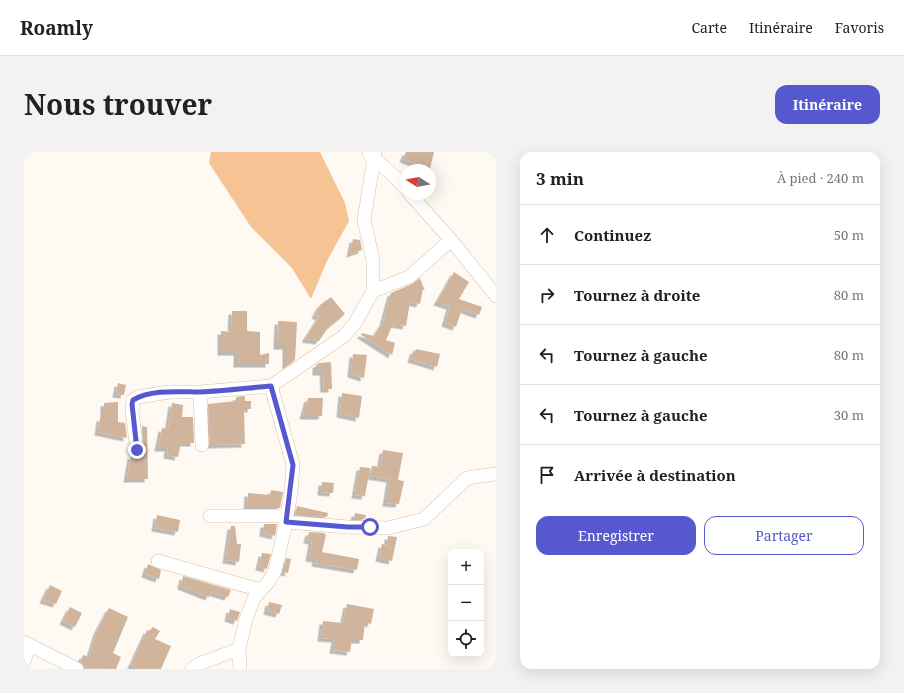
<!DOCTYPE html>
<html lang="fr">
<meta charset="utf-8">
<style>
:root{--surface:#fff;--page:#f2f2f2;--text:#202124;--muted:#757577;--line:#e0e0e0;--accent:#5658cf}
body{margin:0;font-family:"Noto Serif",serif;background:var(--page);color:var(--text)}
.controls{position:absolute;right:12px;bottom:12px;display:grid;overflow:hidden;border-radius:8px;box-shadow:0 4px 16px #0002}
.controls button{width:36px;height:36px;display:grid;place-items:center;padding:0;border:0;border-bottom:1px solid var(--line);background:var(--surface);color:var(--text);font:20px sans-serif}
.compass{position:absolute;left:376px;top:12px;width:36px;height:36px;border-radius:50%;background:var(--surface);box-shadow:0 4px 16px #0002;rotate:281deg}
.stop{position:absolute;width:12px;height:12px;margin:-9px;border:3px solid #5658cf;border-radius:50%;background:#fff}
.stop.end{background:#5658cf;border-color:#fff;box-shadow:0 1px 4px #0008}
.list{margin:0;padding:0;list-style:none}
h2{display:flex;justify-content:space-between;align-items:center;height:52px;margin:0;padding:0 16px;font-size:17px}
h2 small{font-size:13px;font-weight:400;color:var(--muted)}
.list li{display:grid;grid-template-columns:26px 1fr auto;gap:12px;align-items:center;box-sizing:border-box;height:60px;padding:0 16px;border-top:1px solid var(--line)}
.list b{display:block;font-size:15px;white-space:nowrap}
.list em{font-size:13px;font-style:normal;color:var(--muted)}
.actions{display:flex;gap:8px;padding:12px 16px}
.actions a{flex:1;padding:9px 0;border:1px solid var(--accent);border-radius:12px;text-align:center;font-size:14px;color:var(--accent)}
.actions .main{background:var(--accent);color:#fff}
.icon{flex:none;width:22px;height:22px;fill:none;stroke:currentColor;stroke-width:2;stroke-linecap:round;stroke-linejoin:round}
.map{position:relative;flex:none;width:472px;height:517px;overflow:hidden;border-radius:12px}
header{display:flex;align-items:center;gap:24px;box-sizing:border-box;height:56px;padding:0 20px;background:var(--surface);border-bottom:1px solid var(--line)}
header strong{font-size:19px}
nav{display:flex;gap:22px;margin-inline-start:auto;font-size:14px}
.intro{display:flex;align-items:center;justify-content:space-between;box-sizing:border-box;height:96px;padding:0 24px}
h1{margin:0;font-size:28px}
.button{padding:10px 18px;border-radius:12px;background:var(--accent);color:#fff;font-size:14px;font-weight:700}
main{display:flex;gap:24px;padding:0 24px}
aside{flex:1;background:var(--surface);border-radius:12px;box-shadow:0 4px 16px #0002}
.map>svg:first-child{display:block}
.green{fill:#f6c394}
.building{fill:#d0b49c;filter:url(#shadow)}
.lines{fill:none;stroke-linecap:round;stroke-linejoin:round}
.street-casing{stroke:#dbbfa7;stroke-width:14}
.street{stroke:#fff;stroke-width:13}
.route{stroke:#5658cf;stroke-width:5}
</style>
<header>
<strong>Roamly</strong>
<nav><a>Carte</a><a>Itinéraire</a><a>Favoris</a></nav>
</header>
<div class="intro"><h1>Nous trouver</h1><a class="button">Itinéraire</a></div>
<main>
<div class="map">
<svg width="472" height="517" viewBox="0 0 472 517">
<defs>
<filter id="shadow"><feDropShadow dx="-3.5" dy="3.5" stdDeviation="0" flood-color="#0004"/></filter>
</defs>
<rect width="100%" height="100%" fill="#fff9f4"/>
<path class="green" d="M187,0H296L321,51L325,69L303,109L287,147L268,116L227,75L185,11Z"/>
<path class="building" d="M382,0H410L406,17L379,7Z
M329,87L336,88L338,98L326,102Z
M430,120L445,130L435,147L458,155L455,163L438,157L432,175L421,171L426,154L413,150Z
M396,126L401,139L399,137L396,152L386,150L382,174L369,172L362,188L371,191L368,203L337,183L338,181L350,184L359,170L367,141L388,132Z
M307,145L321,162L303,177L295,189L281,187L295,165L291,163L296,153Z
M208,159H223V179L236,180V203L245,201V212H213V200H197V179L207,180Z
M254,169L273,170L271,208L262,214V194H253Z
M392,197L416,202L413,215L387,207L390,198L392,199Z
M329,202L343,203L340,226L327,222Z
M307,210L308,237H300L299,220H292V213L295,211Z
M94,231L102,233L100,243L92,242Z
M318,241L338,244L335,266L316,262Z
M221,244V249H227V257H220L221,292L186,293L184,252L212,249V245Z
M284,246H299L298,264H279Z
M94,250V270L101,271L103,286L74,280L76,266H80V251Z
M148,251L159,253L158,265H169L170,291H157L154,305L143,303L144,296H134L138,276L144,277Z
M118,274L123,275L124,327H103L107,303L114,306L120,301Z
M359,298L379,301L374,328L380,329L375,352L362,351L366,327L346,324L348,314L356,315Z
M336,315L346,316L341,344L331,343Z
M298,330L310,331L309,341L297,340Z
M247,338L259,340L256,356H223L224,341L246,343Z
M273,354L304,361L303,365L271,363Z
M331,361L342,363L341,367H330Z
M133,363L156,368L154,380L131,376Z
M240,372H253L251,384L239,381Z
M207,374H211L213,392H217L215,410L202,408Z
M285,380L300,381L302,383L298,400L335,407L333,418L291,411L292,407L285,406L288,389L283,388Z
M364,384L373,385L368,409L355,406L358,392L363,393Z
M238,401L247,402L243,417L235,415Z
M262,406L267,407L264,421L259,420Z
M124,412L137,418L135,427L121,422Z
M159,424L207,438L204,445L187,440L185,445L157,434Z
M26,433L38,439L32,452L19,448Z
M245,450L258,453L255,462L243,459Z
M323,452L350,457L347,472L341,470L339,488H328L326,500L309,498L311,487L297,486L299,469L319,471Z
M46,455L58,461L51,475L39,469Z
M85,456L104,465L89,501L97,505L92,517L61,516L56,510L59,503L65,505L73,479Z
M206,457L216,460L213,469L204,466Z
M129,475L136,479L131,487L147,494L137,517H115L107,513L123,478L125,479Z"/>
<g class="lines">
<g class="street-casing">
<path id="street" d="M345,2L370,24L382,37
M386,42L427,88L472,144
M349,139L385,125L427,88
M176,240L178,293
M113,298L108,260L109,248L114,245L145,240H176L247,234L320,184L331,171L349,139V108L340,68L351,0
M186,364H263
M262,370L324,375L364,376L400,367L443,326L472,322
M134,409L236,438
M0,490L53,517
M0,509L6,493
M168,517L177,511L215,497
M216,517L215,497L222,467L230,446L245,429L251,419L262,370L267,340L269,313L247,234"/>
</g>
<use href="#street" class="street"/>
</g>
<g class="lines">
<path class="route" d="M113,298L108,252L109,248C128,237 155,240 176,240C200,239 223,236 247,234L269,313L262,370L324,375H346"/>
</g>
</svg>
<div class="controls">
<button>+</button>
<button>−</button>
<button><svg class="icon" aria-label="locate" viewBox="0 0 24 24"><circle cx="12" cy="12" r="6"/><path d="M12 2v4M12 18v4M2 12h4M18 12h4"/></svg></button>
</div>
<svg class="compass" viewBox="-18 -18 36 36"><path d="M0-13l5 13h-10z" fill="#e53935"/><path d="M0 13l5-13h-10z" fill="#757577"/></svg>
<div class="stop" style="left:346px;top:375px"></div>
<div class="stop end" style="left:113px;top:298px"></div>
</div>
<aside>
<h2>3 min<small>À pied · 240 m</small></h2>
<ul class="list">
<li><svg class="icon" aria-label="ahead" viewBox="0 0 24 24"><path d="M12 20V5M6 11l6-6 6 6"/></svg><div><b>Continuez</b></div><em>50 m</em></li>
<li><svg class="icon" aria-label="right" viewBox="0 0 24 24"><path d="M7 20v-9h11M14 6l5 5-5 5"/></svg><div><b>Tournez à droite</b></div><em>80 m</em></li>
<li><svg class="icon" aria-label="left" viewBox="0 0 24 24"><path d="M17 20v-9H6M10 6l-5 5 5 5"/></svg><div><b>Tournez à gauche</b></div><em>80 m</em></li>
<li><svg class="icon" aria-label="left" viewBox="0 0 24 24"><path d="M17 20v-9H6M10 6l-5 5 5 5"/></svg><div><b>Tournez à gauche</b></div><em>30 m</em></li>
<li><svg class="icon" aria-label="arrive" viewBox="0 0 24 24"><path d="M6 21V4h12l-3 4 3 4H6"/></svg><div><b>Arrivée à destination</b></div></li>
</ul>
<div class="actions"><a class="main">Enregistrer</a><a>Partager</a></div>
</aside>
</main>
